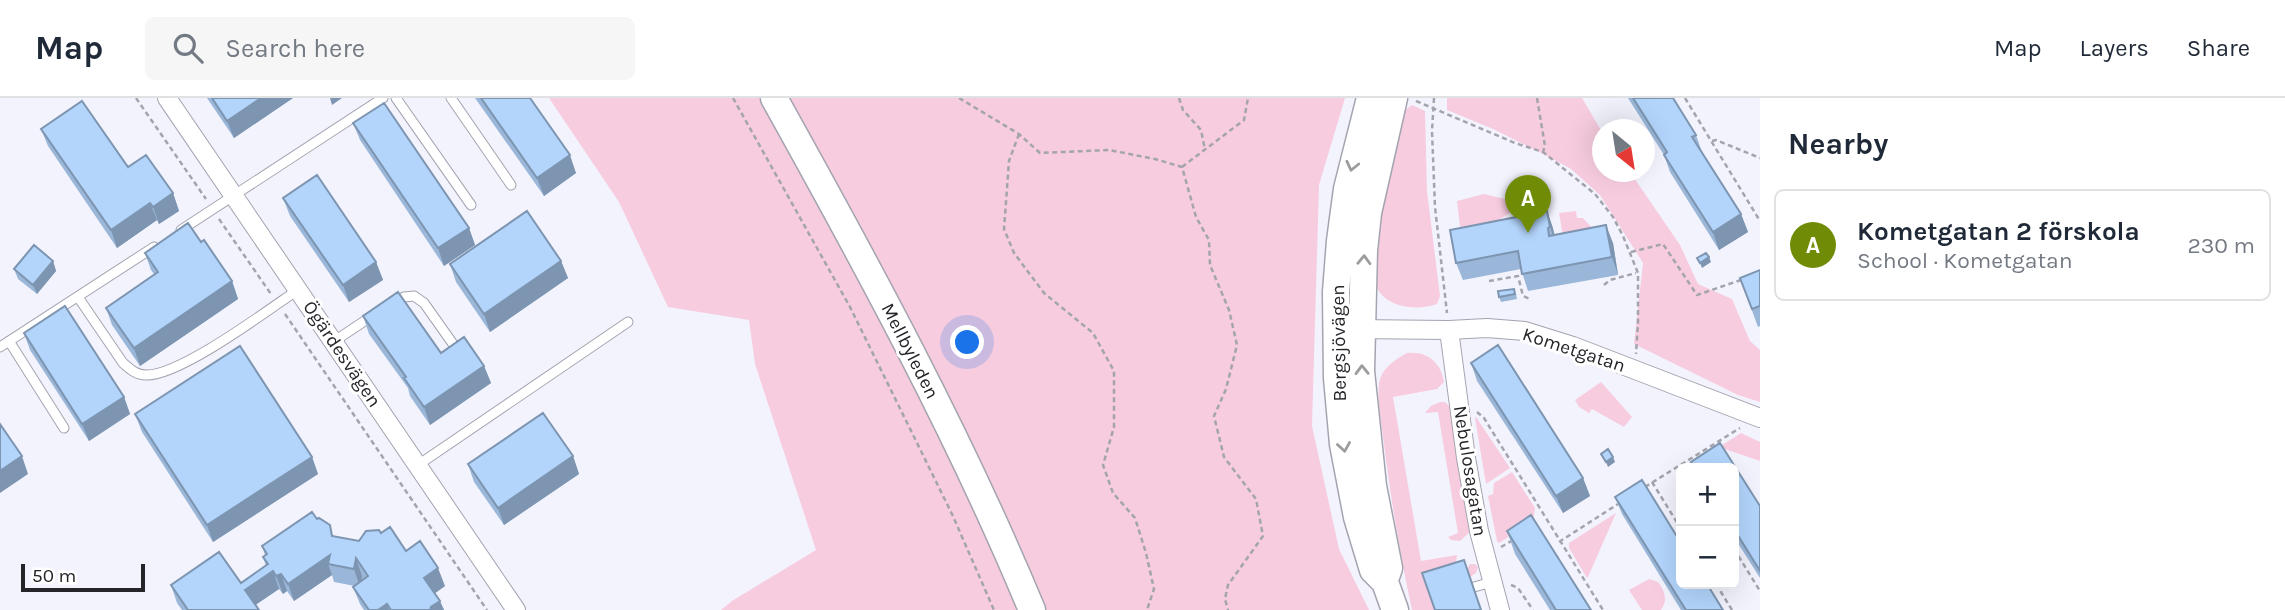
<!DOCTYPE html>
<meta charset="utf-8">
<style>
:root{--surface:#fff;--page:#f6f6f7;--text:#1f2937;--muted:#747a83;--line:#e0e1e3;--accent:#708c07}
body{margin:0;font-family:Karla,sans-serif;background:var(--page);color:var(--text)}
.controls{position:absolute;right:21px;bottom:21px;display:grid;overflow:hidden;border-radius:10px;box-shadow:0 7px 28px #0002}
.controls button{width:63px;height:63px;display:grid;place-items:center;padding:0;border:0;border-bottom:2px solid var(--line);background:var(--surface);color:var(--text);font:35px sans-serif}
.compass{position:absolute;left:1592px;top:21px;width:63px;height:63px;border-radius:50%;background:var(--surface);box-shadow:0 7px 28px #0002;rotate:150deg}
.scale{position:absolute;left:21px;bottom:18px;width:124px;box-sizing:border-box;padding-left:7px;border:4px solid #242429;border-top:0;font-size:19px;line-height:24px;white-space:nowrap;color:#242429;-webkit-text-stroke:5px #fff;paint-order:stroke}
.you{position:absolute;left:968px;top:245px;width:24px;height:24px;margin:-18px;border:5px solid #fff;border-radius:50%;background:#1a73e8;box-shadow:0 0 0 10px #1a73e833}
.badge{display:grid;place-items:center;width:46px;height:46px;border-radius:50%;background:var(--accent);color:#fff;font-size:23px;font-weight:700}
.pin{position:absolute;translate:-50% -58px;filter:drop-shadow(0 2px 4px #0008)}
.pin::after{content:'';position:absolute;top:37px;width:24px;height:21px;background:inherit;clip-path:polygon(0 0,100% 0,50% 100%)}
.list{margin:0;padding:0;list-style:none}
h2{display:flex;justify-content:space-between;align-items:center;height:91px;margin:0;padding:0 28px;font-size:30px}
h2 small{font-size:23px;font-weight:400;color:var(--muted)}
.list li{display:grid;grid-template-columns:46px 1fr auto;gap:21px;align-items:center;box-sizing:border-box;height:112px;margin:0 14px 14px;padding:0 14px;border:2px solid var(--line);border-radius:10px}
.list b{display:block;font-size:26px;white-space:nowrap}
.list p{margin:0;font-size:23px;white-space:nowrap;color:var(--muted)}
.list em{font-size:23px;font-style:normal;color:var(--muted)}
.icon{flex:none;width:38px;height:38px;fill:none;stroke:currentColor;stroke-width:2;stroke-linecap:round;stroke-linejoin:round}
.map{position:relative;flex:none;width:1760px;height:512px;overflow:hidden}
header{display:flex;align-items:center;gap:42px;box-sizing:border-box;height:98px;padding:0 35px;background:var(--surface);border-bottom:2px solid var(--line)}
header strong{font-size:33px}
nav{display:flex;gap:38px;margin-inline-start:auto;font-size:24px}
.search{width:490px;height:63px;background:var(--page);display:flex;align-items:center;gap:18px;box-sizing:border-box;padding:0 24px;border-radius:10px;color:var(--muted);font-size:26px}
main{display:flex}
aside{flex:1;background:var(--surface)}
.map>svg:first-child{display:block}
.green{fill:#f7ccdf}
.lines{fill:none;stroke-linecap:round;stroke-linejoin:round}
.lane-casing{stroke:#a4a4b0;stroke-width:11}
.street-casing{stroke:#a4a4b0;stroke-width:20}
.secondary-casing{stroke:#a4a4b0;stroke-width:29}
.path{stroke:#a4a4ad;stroke-width:2.5;stroke-dasharray:5 3.5;stroke-linecap:butt}
.lane{stroke:#fff;stroke-width:9}
.street{stroke:#fff;stroke-width:18}
.secondary{stroke:#fff;stroke-width:26}
.wall{fill:#9ab7d9}
.shaded-wall{fill:#7d95b0}
.building{fill:#b3d5fc;stroke:#7d95b0;stroke-width:2}
.oneway{stroke:#9c9c9f}
.labels{text-anchor:middle;dominant-baseline:central;stroke-width:6;stroke-linejoin:round;paint-order:stroke}
.street-label{font-size:19px;fill:#242429;stroke:#fff}
</style>
<header>
<strong>Map</strong>
<div class="search"><svg class="icon" aria-label="search" viewBox="0 0 24 24"><circle cx="10" cy="10" r="6"/><path d="M15 15l6 6"/></svg>Search here</div>
<nav><a>Map</a><a>Layers</a><a>Share</a></nav>
</header>
<main>
<div class="map">
<svg width="1760" height="512" viewBox="0 0 1760 512">
<rect width="100%" height="100%" fill="#f3f3fe"/>
<path class="green" d="M549,0H1345L1319,87L1312,328L1339,451L1369,512H721L732,503L816,452L755,266L749,222L668,209L619,104Z
M1447,0H1582L1602,34V74H1630L1680,147L1698,186L1732,201L1750,243L1760,252V304L1738,297L1634,246L1643,165L1600,97L1571,71L1547,58L1493,31L1447,12Z
M1412,7L1425,13L1427,93L1440,198L1437,206C1415,214 1380,209 1374,182C1370,159 1377,134 1381,112C1387,80 1393,48 1400,16Z
M1530,87L1536,105L1521,108L1497,123L1460,129L1457,103L1484,96L1505,101L1512,92Z
M1576,113L1577,120H1583L1596,134L1564,145L1559,115Z
M1407,255C1427,253 1441,264 1444,284L1437,291L1393,299L1421,463L1457,457L1456,464L1467,471L1470,466H1475L1478,469L1476,475L1470,479L1429,492L1435,512H1412C1400,457 1391,402 1384,346C1382,327 1377,305 1379,286C1381,271 1394,262 1407,255Z
M1601,284L1632,319L1624,329L1592,311L1589,315L1579,309L1575,302Z
M1440,304H1445L1450,309L1471,426L1470,434L1460,443L1451,442L1448,439L1458,435L1438,314L1425,315L1431,308Z
M1476,319L1510,370L1486,386L1475,320Z
M1741,335L1760,344V363L1719,349Z
M1512,374L1535,410L1533,423L1499,445L1497,443L1488,398L1493,396L1494,385Z
M1616,415L1588,479L1587,480L1569,450V445Z
M1649,481L1658,484C1665,493 1668,502 1661,512H1642L1629,492Z"/>
<g class="lines">
<g class="lane-casing">
<path id="lane" d="M396,0L471,107
M451,0L511,87
M181,132L383,0
M78,199L123,265C130,271 136,277 146,277C180,278 268,212 299,191
M393,204L404,199L414,198L424,205L458,253
M9,243L64,330
M333,244L372,218
M0,249L154,149
M418,367L628,224
M1474,489L1492,484"/>
</g>
<g class="street-casing">
<path id="street" d="M167,0L516,512
M1353,231L1449,232L1487,230L1525,233L1573,248L1760,320
M1449,232L1466,360L1479,433L1500,512"/>
</g>
<g class="secondary-casing">
<path id="secondary" d="M774,0C867,167 959,336 1032,512
M1370,0L1347,91L1340,143L1336,194L1337,280L1343,346L1357,419L1373,472L1385,484L1395,512
M1387,476L1389,470L1373,388L1361,273L1364,152L1368,115L1394,0"/>
</g>
<path class="path" d="M136,0L206,101
M733,0L850,209L952,416L994,512
M959,0L1019,36L1040,55L1109,52L1155,61L1182,69L1196,119L1209,142L1210,167L1229,212L1237,247L1226,291L1214,318L1224,359L1256,401L1263,438L1228,487L1225,501L1228,512
M1179,0L1183,12L1201,32L1205,52
M1434,0L1432,33L1435,109L1447,215
M1537,0L1545,48L1543,54
M1685,0L1760,123
M1416,3L1515,45L1543,54L1595,96L1613,119L1623,138L1638,175V225L1636,256
M1019,36L1009,63L1004,131L1014,155L1044,195L1093,235L1114,273V329L1103,367L1113,395L1135,420L1146,455L1154,491L1147,512
M1712,43L1716,42L1760,60
M1182,69L1244,22L1248,0
M219,121L271,196
M1631,154L1663,146L1697,197L1744,181
M1489,183L1518,178L1523,198L1530,201
M1604,187L1610,182L1636,175
M285,216L487,512
M1477,314L1484,320L1603,512
M1652,384L1681,431
M1645,389L1740,330
M1559,444L1618,406
M1501,449L1513,442
M1734,451L1760,493
M1716,486L1732,512
M1511,487L1518,490L1533,512"/>
<use href="#lane" class="lane"/>
<use href="#street" class="street"/>
<use href="#secondary" class="secondary"/>
</g>
<path class="wall" d="M207,0H293L234,40Z
M475,0H530L576,75L544,98Z
M1628,0H1673L1696,37L1702,54L1741,116L1748,134L1719,152L1670,74L1664,57Z
M353,25L469,130L475,147L444,168L360,42Z
M41,31L128,69L173,95L179,113L159,126L157,122L117,150L48,48Z
M283,100L376,164L383,182L349,204L290,118Z
M1547,113L1555,137L1613,145L1618,177L1528,193L1521,171L1463,182L1456,165Z
M201,144L232,183L238,201L140,268L112,227L106,210L154,176L151,172L145,155Z
M53,163L56,173L37,196L18,181L14,171Z
M561,163L568,180L490,234L456,184L450,166Z
M1760,172V228L1758,229L1740,180Z
M1516,196L1517,201L1501,204L1499,199Z
M363,218L441,255L484,268L491,285L430,327L410,298L408,290L369,236Z
M24,235L124,299L130,316L89,343L30,252Z
M1471,265L1583,380L1590,398L1563,415L1477,283Z
M135,316L312,359L318,376L213,444L142,334Z
M1720,345L1760,408V480L1734,439V370H1693L1691,364Z
M573,358L579,376L504,427L474,384L468,366Z
M1615,399L1723,512H1681L1622,416Z
M317,421L334,438L359,443L381,435L406,453L445,488L435,495L444,512H364L360,506L353,489L355,488L334,484L332,477L294,503L287,493L283,496L279,491L255,507L259,512H182L177,505L171,487L241,485L266,468L263,459L265,457L262,448Z
M1507,433L1591,512H1550L1515,456Z"/>
<path class="shaded-wall" d="M261,0H293L234,40L227,23Z
M330,0H342L332,7Z
M570,57L576,75L544,98L537,80Z
M173,95L179,113L159,126L153,109Z
M150,105L157,122L117,150L111,132Z
M1547,113L1553,130L1556,147L1550,129Z
M1741,116L1748,134L1719,152L1713,134Z
M1606,127L1613,145L1618,177L1612,159Z
M469,130L475,147L444,168L438,150Z
M1709,159L1711,164L1702,170L1700,165Z
M53,163L56,173L37,196L33,187Z
M561,163L568,180L490,234L484,216Z
M376,164L383,182L349,204L343,187Z
M232,183L238,201L140,268L134,250Z
M484,268L491,285L430,327L424,309Z
M124,299L130,316L89,343L82,326Z
M22,358L28,376L0,395V373Z
M573,358L579,376L504,427L498,410Z
M312,359L318,376L213,444L207,427Z
M1613,359L1615,364L1608,369L1606,364Z
M1583,380L1590,398L1563,415L1556,398Z
M330,457L328,466L332,477L294,503L288,486Z
M356,460L362,478L360,489L354,471Z
M438,470L445,488L431,498L424,480Z
M273,473L279,491L251,510L245,492Z
M281,476L287,493L283,496L276,478Z
M440,503L444,512H430L431,509Z
M387,506L389,512H378Z"/>
<path class="building" d="M212,0H261L227,23Z
M481,0H530L570,57L537,80Z
M1633,0H1673L1696,37L1692,39L1741,116L1713,134L1664,57L1667,54Z
M82,3L128,69L146,57L173,95L153,109L150,105L111,132L41,31Z
M384,5L469,130L438,150L353,25Z
M317,77L376,164L343,187L283,100Z
M527,113L561,163L484,216L450,166Z
M1547,113L1550,129L1548,130L1549,138L1606,127L1612,159L1522,176L1518,153L1456,165L1450,132Z
M188,125L201,144L204,142L232,183L134,250L106,210L158,174L145,155Z
M34,147L53,163L33,187L14,171Z
M1706,155L1709,159L1700,165L1697,160Z
M1760,172V208L1752,211L1740,180Z
M1514,191L1515,196L1499,199L1498,193Z
M398,194L441,255L464,239L484,268L424,309L404,280L406,279L363,218Z
M65,208L124,299L82,326L24,235Z
M1498,247L1583,380L1556,398L1471,265Z
M240,248L312,359L207,427L135,316Z
M543,315L573,358L498,410L468,366Z
M0,326L22,358L0,373Z
M1720,345L1760,408V473L1734,431V370H1695L1691,364Z
M1608,351L1613,359L1606,364L1601,356Z
M1642,382L1681,445V486H1707L1723,512H1686L1615,399Z
M312,414L317,421L319,420L330,427L332,438L359,443L366,433L379,432L381,435L390,429L406,453L420,443L438,470L424,480L440,503L431,509L430,512H391L387,506L378,512H369L353,489L368,478L356,460L354,471L328,466L330,457L288,486L281,476L276,478L273,473L245,492L259,512H188L171,487L219,454L241,485L268,466L263,459L267,456L262,448Z
M1531,417L1591,512H1556L1507,433Z
M1464,462L1481,512H1435L1422,475Z"/>
<defs><path id="oneway-chevron" d="M-2-3.5L2.5 0L-2 3.5" fill="none" stroke-width="1.6" stroke-linecap="round" stroke-linejoin="round" transform="scale(1.75)"/></defs>
<g class="oneway">
<use href="#oneway-chevron" transform="translate(1352 68) rotate(103)"/>
<use href="#oneway-chevron" transform="translate(1364 162) rotate(-88)"/>
<use href="#oneway-chevron" transform="translate(1362 272) rotate(-91)"/>
<use href="#oneway-chevron" transform="translate(1344 349) rotate(81)"/>
</g>
<g class="labels">
<g class="street-label">
<text transform="translate(1339 245) rotate(-91)">Bergsjövägen</text>
<text transform="translate(1574 252) rotate(18)">Kometgatan</text>
<text transform="translate(910 253) rotate(63)">Mellbyleden</text>
<text transform="translate(342 256) rotate(56)">Ögärdesvägen</text>
<text transform="translate(1470 373) rotate(81)">Nebulosagatan</text>
</g>
</g>
</svg>
<div class="controls">
<button>+</button>
<button>−</button>
</div>
<svg class="compass" viewBox="-18 -18 36 36"><path d="M0-13l5 13h-10z" fill="#e53935"/><path d="M0 13l5-13h-10z" fill="#747a83"/></svg>
<div class="scale">50 m</div>
<div class="you"></div>
<div class="pin badge" style="left:1528px;top:135px">A</div>
</div>
<aside>
<h2>Nearby<small></small></h2>
<ul class="list">
<li><span class="badge">A</span><div><b>Kometgatan 2 förskola</b><p>School · Kometgatan</p></div><em>230 m</em></li>
</ul>
</aside>
</main>
